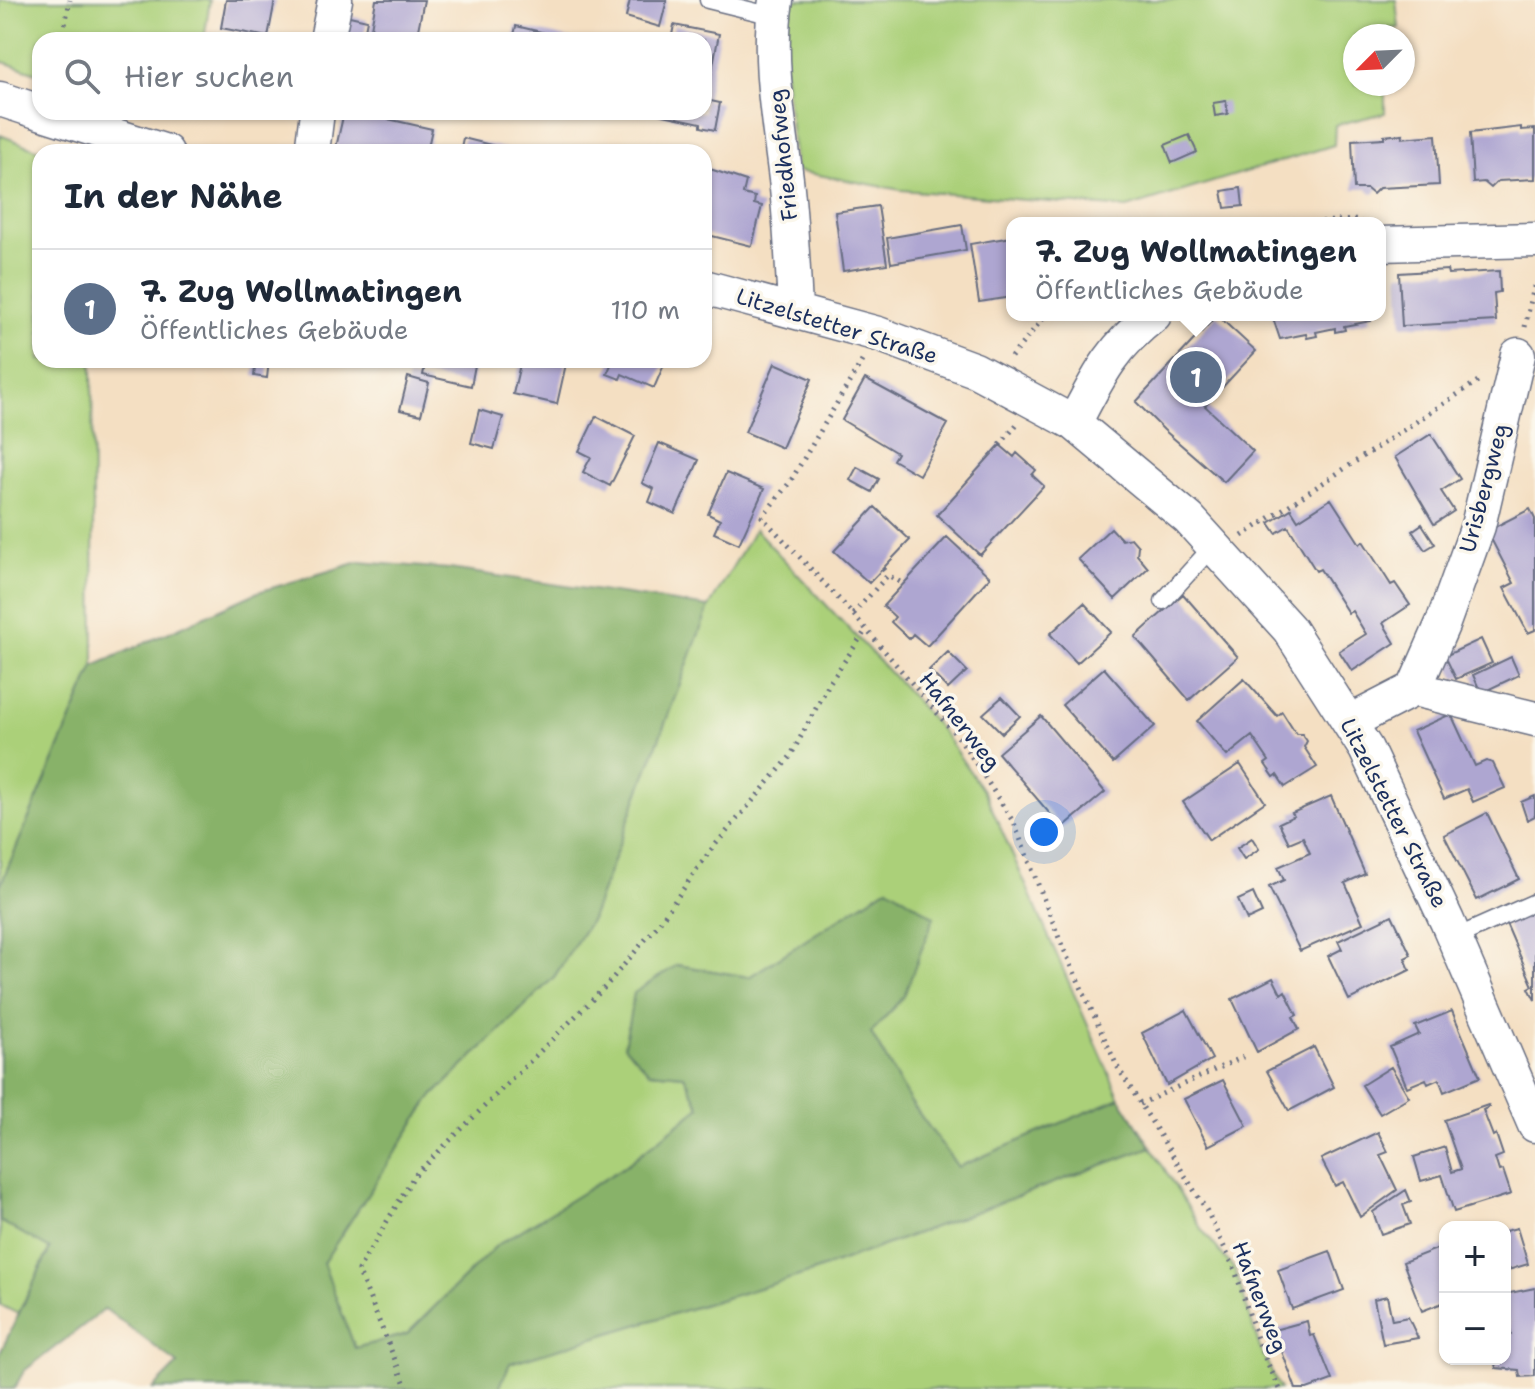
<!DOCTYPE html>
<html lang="de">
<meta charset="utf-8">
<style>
:root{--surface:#fff;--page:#f2f2f3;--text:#1f2937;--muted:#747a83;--line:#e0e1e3;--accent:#7c3aed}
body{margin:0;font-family:"Shantell Sans",sans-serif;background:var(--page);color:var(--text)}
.controls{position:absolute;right:24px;bottom:24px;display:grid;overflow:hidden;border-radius:16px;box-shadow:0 2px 6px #0004}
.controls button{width:72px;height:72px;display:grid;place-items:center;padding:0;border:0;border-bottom:2px solid var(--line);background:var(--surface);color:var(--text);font:40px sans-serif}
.compass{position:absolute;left:1343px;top:24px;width:72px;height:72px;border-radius:50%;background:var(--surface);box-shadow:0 2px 6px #0004;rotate:246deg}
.you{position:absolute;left:1044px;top:832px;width:28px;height:28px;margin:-20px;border:6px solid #fff;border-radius:50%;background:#1a73e8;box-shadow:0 0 0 12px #1a73e833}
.badge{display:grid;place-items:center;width:52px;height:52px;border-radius:50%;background:var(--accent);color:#fff;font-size:26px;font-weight:700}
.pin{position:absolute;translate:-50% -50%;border:4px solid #fff;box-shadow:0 2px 8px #0006}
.popup{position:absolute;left:1006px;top:217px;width:380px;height:104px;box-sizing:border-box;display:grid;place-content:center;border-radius:16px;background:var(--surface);filter:drop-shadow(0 2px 6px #0005);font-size:26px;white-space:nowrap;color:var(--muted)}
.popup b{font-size:30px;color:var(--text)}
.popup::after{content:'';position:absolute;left:50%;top:100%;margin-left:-16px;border:16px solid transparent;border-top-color:var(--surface)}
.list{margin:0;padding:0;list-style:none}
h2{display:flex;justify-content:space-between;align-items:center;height:104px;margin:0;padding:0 32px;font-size:34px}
h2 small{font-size:26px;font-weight:400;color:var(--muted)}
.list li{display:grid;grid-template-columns:52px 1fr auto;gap:24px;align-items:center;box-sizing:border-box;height:120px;padding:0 32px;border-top:2px solid var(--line)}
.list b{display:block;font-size:30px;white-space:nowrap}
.list p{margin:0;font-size:26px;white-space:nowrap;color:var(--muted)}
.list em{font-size:26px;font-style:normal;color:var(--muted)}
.icon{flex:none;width:44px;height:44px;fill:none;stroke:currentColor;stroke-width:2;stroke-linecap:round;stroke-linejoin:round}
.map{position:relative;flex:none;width:1535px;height:1389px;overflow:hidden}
.search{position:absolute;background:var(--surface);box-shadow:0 2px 6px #0004;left:32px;top:32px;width:680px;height:88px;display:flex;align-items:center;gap:20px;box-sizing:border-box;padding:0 28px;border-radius:24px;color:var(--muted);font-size:30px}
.panel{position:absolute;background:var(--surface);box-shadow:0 2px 6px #0004;left:32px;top:144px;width:680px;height:224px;border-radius:24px}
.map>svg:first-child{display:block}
.green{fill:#abd079;stroke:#63806c;stroke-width:2}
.forest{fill:#88b269;stroke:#527064;stroke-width:2}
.building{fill:#aea6d1}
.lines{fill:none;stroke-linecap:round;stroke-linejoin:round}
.lane-casing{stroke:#676d81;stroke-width:19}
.street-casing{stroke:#676d81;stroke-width:37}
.path{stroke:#676d81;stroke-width:5;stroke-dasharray:2 6;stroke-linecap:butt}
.lane{stroke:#fff;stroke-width:16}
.street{stroke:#fff;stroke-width:34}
.labels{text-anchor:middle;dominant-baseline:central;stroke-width:7;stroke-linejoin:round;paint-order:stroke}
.street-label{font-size:22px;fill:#1b2f5e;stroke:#fbf7ec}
</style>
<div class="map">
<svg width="1535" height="1389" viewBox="0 0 1535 1389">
<rect width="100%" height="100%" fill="#fbf7ec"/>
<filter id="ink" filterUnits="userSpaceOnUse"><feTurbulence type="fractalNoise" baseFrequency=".0125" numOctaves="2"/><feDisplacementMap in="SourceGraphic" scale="16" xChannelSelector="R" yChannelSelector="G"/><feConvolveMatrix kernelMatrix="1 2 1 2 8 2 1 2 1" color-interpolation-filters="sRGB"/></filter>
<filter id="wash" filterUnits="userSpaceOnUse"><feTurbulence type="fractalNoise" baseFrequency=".006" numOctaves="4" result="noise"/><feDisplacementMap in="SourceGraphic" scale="32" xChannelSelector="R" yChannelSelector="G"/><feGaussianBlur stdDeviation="1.8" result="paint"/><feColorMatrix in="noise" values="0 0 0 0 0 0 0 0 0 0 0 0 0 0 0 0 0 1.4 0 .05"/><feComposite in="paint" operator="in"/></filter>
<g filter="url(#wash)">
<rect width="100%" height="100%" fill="#f4dfc2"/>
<path class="green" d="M0,0H210L204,40H40V74L0,61Z
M776,0H1396L1399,28L1383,29V36H1355V84H1385V113L1335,125L1334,145L1127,208L901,190L796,171Z
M0,135L44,152H40V360H92L94,666L0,886Z
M755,529L910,694L945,735L986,795L1120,1098L958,1167L910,1101L871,1033L904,996L888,887L749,977L677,965L649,1072L684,1075L700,1107L624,1167L496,1246L407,1334L355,1348L323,1263L430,1099L554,977L591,919L709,607Z
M1151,1147L1202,1230L1235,1270L1260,1348L1280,1389H499L509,1363L812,1272Z
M0,1221L50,1248L18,1314L0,1305Z"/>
<path class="forest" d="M359,562L450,569L709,607L591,919L554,977L430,1099L323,1263L355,1348L407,1334L496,1246L624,1167L700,1107L684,1075L649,1072L624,1046L634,993L677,965L749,977L888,887L934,917L904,996L871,1033L910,1101L958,1167L1120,1098L1151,1147L812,1272L510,1363L499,1389H153L178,1364L105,1309L24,1371L14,1389H0V1353L50,1249L0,1221V886L94,666L258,592Z"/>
<g id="blocks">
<path class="building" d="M226,0H275L268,37L221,28Z
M376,0H424L416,40H369Z
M630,0H667L660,27L626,17Z
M341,14L367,20L363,40H335Z
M674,25L719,34L706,100L720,103L715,130L701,127V123L654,113L704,112V40H671Z
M516,26L571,39V40H513Z
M1226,101L1228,114L1215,116L1213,103Z
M344,112H357L432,129L427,152H335Z
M1521,127V130L1535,129V179L1498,181L1491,188L1484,182L1473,183L1470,133Z
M1403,134L1402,138L1436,135L1439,185L1379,188L1373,194L1367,189H1354L1352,140L1384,138V136Z
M1189,135L1197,152L1172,163L1165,145Z
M463,138L515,151V152H460Z
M704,167L746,181L743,194L755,197L754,204L762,206L752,246L704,234Z
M1241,188L1243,206L1225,208L1222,191Z
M878,206L887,264L843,271L835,212Z
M962,225L966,250L891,263L887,238Z
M1012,237V297L979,302L970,244Z
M1447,270L1448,274L1499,271L1500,292L1494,293L1496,321L1402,326L1399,273Z
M1217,315L1256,351L1205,406L1253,451L1224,482L1164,430L1136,402Z
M1272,315H1370L1371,321L1344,326L1345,330L1335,332V328L1316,332L1317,336L1307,338L1306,334L1280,339Z
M256,360H269L267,378L254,376Z
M426,360H476L471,386L423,375Z
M521,360H551L566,364L557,404L513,394Z
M613,360H666L654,388L622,374L620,379L607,374Z
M775,363L812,379L782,448L745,432Z
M408,377L429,383L421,415L400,410Z
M865,379L948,424L919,475L893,460L897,453L842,420Z
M479,410L503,417L494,449L471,443Z
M596,416L635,436L610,486L583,472L591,457L579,451Z
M1431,434L1460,479L1441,491L1454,511L1434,524L1395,457Z
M659,443L699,460L675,514L649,502L654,489L642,483Z
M1000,445L1014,457L1017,453L1036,470L1032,475L1044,486L980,555L937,515Z
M857,467L879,479L872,492L850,480Z
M726,473L764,489L739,544L714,533L720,520L708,514Z
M1331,499L1360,544L1363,541L1391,585L1395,583L1410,605L1383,623L1395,643L1352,671L1339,651L1366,634L1352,611L1348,613L1320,569L1316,571L1288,526L1276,533L1269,523L1291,509L1298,520Z
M875,507L910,540L869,583L834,551Z
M1530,509L1535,519V630L1528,633L1504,588L1514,583L1487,531Z
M1422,524L1435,544L1425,550L1412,531Z
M1111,528L1122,540L1131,538L1138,546L1137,555L1148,568L1115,599L1078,559Z
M947,537L990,577L927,646L913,634L909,639L891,622L895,617L883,606Z
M1183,594L1238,657L1189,700L1135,637Z
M1084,603L1111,632L1077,663L1050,634Z
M1481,639L1492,663L1456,679L1445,656Z
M948,652L967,671L948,689L929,670Z
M1511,657L1519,675L1481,693L1473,675Z
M1104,668L1155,726L1113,763L1062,705Z
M1244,679L1277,716L1282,712L1296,734H1302L1307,741L1304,747L1317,767L1285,787L1277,775L1274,777L1265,764L1269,761L1252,736L1227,756L1197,721Z
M1002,697L1020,716L1002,733L983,714Z
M1451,714L1475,766L1486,761L1493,763L1505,788L1473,802L1467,789L1444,799L1413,731Z
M1041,716L1105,792L1062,828L998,753Z
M1240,764L1265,802L1209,840L1183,802Z
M1331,796L1365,874L1345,883L1363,923L1300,951L1269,887L1284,880L1278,867L1310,853L1303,837L1289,843L1279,823L1294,816L1292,813Z
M1535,796V816L1527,820L1521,802Z
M1487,813L1519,879L1477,900L1444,835Z
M1252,838L1259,849L1244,859L1237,848Z
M1253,893L1262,913L1247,920L1238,900Z
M1535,908V1000L1529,988L1533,986L1505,921Z
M1392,915L1411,955L1405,958L1410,970L1349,1000L1328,956L1342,949L1338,941Z
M1273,978L1281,994L1285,991L1297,1015L1293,1017L1299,1029L1257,1052L1232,999Z
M1186,1010L1212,1059L1167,1085L1142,1033Z
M1452,1011L1480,1077L1444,1092L1439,1079L1428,1084L1426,1079L1407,1087L1390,1047L1419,1034L1415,1026Z
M1314,1047L1334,1087L1289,1111L1267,1071Z
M1391,1067L1409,1097L1380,1114L1362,1085Z
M1223,1080L1247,1126L1208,1146L1184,1099Z
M1488,1105L1489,1107L1483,1110L1493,1136L1496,1134L1503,1155L1495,1158L1499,1171L1503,1170L1511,1194L1454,1212L1442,1175L1421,1181L1414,1157L1445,1147L1452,1172L1461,1169L1444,1120Z
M1378,1132L1388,1152L1380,1155L1397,1190L1360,1217L1343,1182L1335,1186L1321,1159Z
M1406,1190L1411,1202L1403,1205L1410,1224L1381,1234L1373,1212Z
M1517,1228L1528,1264L1505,1271V1231Z
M1444,1246L1445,1302L1422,1311L1403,1262Z
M1330,1251L1344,1290L1292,1309L1278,1270Z
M1535,1288V1376L1520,1377L1519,1370L1496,1368L1494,1359H1505V1335L1511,1334L1508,1319L1505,1320V1294Z
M1387,1296L1392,1320L1408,1317L1418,1338L1383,1344L1374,1299Z
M1307,1321L1310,1336L1314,1335L1332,1380L1307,1389H1296L1274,1330Z"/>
</g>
</g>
<g filter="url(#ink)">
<use href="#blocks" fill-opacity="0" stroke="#676d81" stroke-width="2"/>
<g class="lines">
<g class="lane-casing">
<path id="lane" d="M708,0L773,16
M1163,601L1214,545
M1454,938L1535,902"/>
</g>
<g class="street-casing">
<path id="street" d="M776,0C767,59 779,121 786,179C791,223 793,266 795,310
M327,40L335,0
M0,99L40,112
M40,112L166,152
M312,152L317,112
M1380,244L1535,240
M704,287L878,334L975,370L1074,423L1189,519L1289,629L1366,749L1447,921L1535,1125
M1074,423C1098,377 1112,347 1154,315
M1414,689L1443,623L1478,526L1518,355
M1414,689L1535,719
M1350,722L1414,689"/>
</g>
<path class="path" d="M62,40L70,0
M1282,223L1362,220
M1525,327L1535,282
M1011,357L1046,315
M862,361L790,482L762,517L853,614L962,742L1014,823L1061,943L1117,1066L1207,1211L1235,1270L1260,1348L1280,1389
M1000,445L1017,424
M1242,536L1481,379
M883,569L888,575
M853,614L888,575L903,584
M1140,1104L1243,1057
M407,1389L358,1270L414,1176L605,987L657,926L710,851L790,757L830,682L866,630"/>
<use href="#lane" class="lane"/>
<use href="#street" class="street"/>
</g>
</g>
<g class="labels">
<g class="street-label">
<text transform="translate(783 155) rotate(-96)">Friedhofweg</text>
<text transform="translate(837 326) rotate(17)">Litzelstetter Straße</text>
<text transform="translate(1484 488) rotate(-75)">Urisbergweg</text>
<text transform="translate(960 721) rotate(52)">Hafnerweg</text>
<text transform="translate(1394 813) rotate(63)">Litzelstetter Straße</text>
<text transform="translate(1260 1297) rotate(69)">Hafnerweg</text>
</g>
</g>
</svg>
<div class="controls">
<button>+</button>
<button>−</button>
</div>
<svg class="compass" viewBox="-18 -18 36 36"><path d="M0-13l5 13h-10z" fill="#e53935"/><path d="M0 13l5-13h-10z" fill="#747a83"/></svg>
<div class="you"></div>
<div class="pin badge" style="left:1196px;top:377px;background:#5c6f8a">1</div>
<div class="popup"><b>7. Zug Wollmatingen</b>Öffentliches Gebäude</div>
<div class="search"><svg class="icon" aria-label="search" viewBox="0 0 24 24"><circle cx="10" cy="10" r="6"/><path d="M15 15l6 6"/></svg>Hier suchen</div>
<section class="panel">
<h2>In der Nähe<small></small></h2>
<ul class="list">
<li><span class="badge" style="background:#5c6f8a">1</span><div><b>7. Zug Wollmatingen</b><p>Öffentliches Gebäude</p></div><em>110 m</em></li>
</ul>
</section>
</div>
